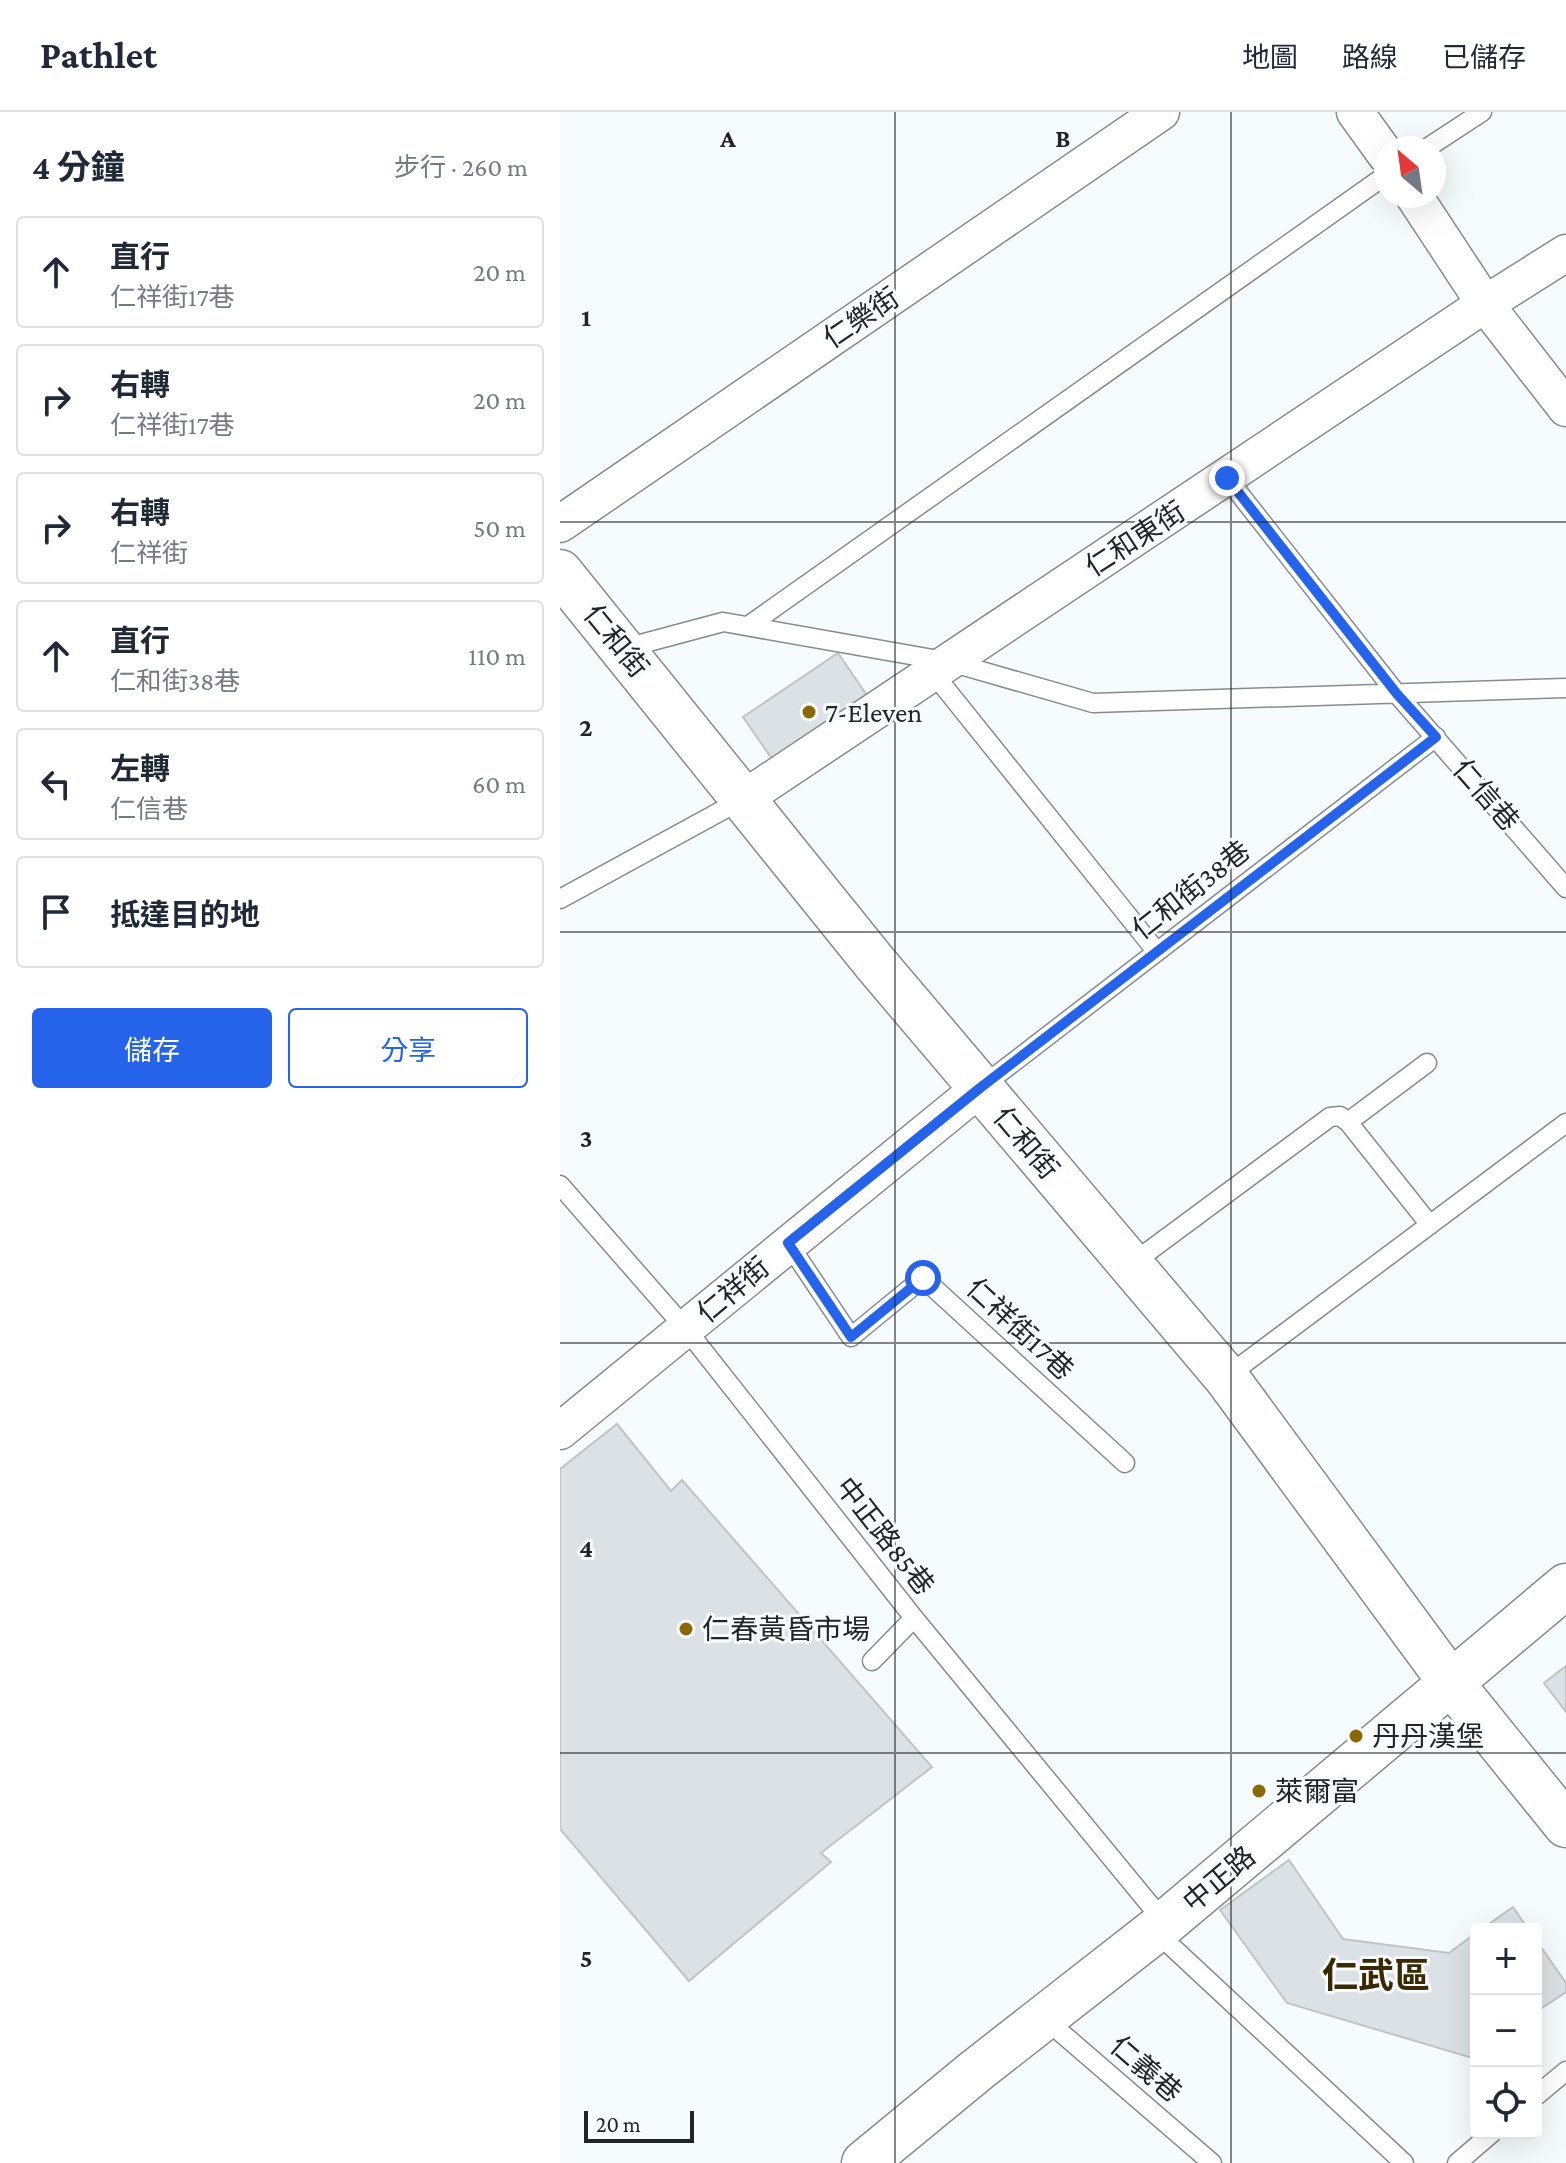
<!DOCTYPE html>
<html lang="zh-TW">
<meta charset="utf-8">
<style>
:root{--surface:#fff;--page:#f2f2f3;--text:#1f2937;--muted:#747a83;--line:#e0e1e3;--accent:#2563eb}
body{margin:0;font-family:"Crimson Pro","Noto Sans TC",serif;background:var(--page);color:var(--text)}
.controls{position:absolute;right:24px;bottom:24px;display:grid;overflow:hidden;border-radius:8px;box-shadow:0 8px 32px #0002}
.controls button{width:72px;height:72px;display:grid;place-items:center;padding:0;border:0;border-bottom:2px solid var(--line);background:var(--surface);color:var(--text);font:40px sans-serif}
.compass{position:absolute;left:814px;top:24px;width:72px;height:72px;border-radius:50%;background:var(--surface);box-shadow:0 8px 32px #0002;rotate:331deg}
.scale{position:absolute;left:24px;bottom:20px;width:110px;box-sizing:border-box;padding-left:8px;border:4px solid #222425;border-top:0;font-size:22px;line-height:28px;white-space:nowrap;color:#222425;-webkit-text-stroke:6px #f6fbfe;paint-order:stroke}
.stop{position:absolute;width:24px;height:24px;margin:-18px;border:6px solid #2563eb;border-radius:50%;background:#fff}
.stop.end{background:#2563eb;border-color:#fff;box-shadow:0 2px 8px #0008}
.list{margin:0;padding:0;list-style:none}
h2{display:flex;justify-content:space-between;align-items:center;height:104px;margin:0;padding:0 32px;font-size:34px}
h2 small{font-size:26px;font-weight:400;color:var(--muted)}
.list li{display:grid;grid-template-columns:52px 1fr auto;gap:24px;align-items:center;box-sizing:border-box;height:112px;margin:0 16px 16px;padding:0 16px;border:2px solid var(--line);border-radius:8px}
.list b{display:block;font-size:30px;white-space:nowrap}
.list p{margin:0;font-size:26px;white-space:nowrap;color:var(--muted)}
.list em{font-size:26px;font-style:normal;color:var(--muted)}
.actions{display:flex;gap:16px;padding:24px 32px}
.actions a{flex:1;padding:18px 0;border:2px solid var(--accent);border-radius:8px;text-align:center;font-size:28px;color:var(--accent)}
.actions .main{background:var(--accent);color:#fff}
.icon{flex:none;width:44px;height:44px;fill:none;stroke:currentColor;stroke-width:2;stroke-linecap:round;stroke-linejoin:round}
.map{position:relative;flex:none;width:1006px;height:2051px;overflow:hidden}
header{display:flex;align-items:center;gap:48px;box-sizing:border-box;height:112px;padding:0 40px;background:var(--surface);border-bottom:2px solid var(--line)}
header strong{font-size:38px}
nav{display:flex;gap:44px;margin-inline-start:auto;font-size:28px}
main{display:flex}
aside{flex:1;background:var(--surface)}
.map>svg:first-child{display:block}
.building{fill:#dce1e5;stroke:#bfc4c7;stroke-width:2}
.lines{fill:none;stroke-linecap:round;stroke-linejoin:round}
.lane-casing{stroke:#868b8e;stroke-width:21}
.street-casing{stroke:#868b8e;stroke-width:39}
.secondary-casing{stroke:#868b8e;stroke-width:47}
.lane{stroke:#fff;stroke-width:18}
.street{stroke:#fff;stroke-width:36}
.secondary{stroke:#fff;stroke-width:44}
.route{stroke:#2563eb;stroke-width:10}
.grid{fill:none;stroke:#222425;stroke-width:2;stroke-opacity:0.55}
.poi-dot{fill:#896805;stroke:#f6fbfe;stroke-width:3}
.labels{text-anchor:middle;dominant-baseline:central;stroke-width:6;stroke-linejoin:round;paint-order:stroke}
.street-label{font-size:28px;fill:#222425;stroke:#f6fbfe}
.poi-label{font-size:28px;fill:#222425;stroke:#f6fbfe;text-anchor:start}
.district-label{font-size:36px;font-weight:bold;fill:#3a2a01;stroke:#f6fbfe}
.grid-label{font-size:26px;text-anchor:middle;font-weight:bold;fill:#222425;stroke:#f6fbfe;stroke-width:6;stroke-linejoin:round;paint-order:stroke}
</style>
<header>
<strong>Pathlet</strong>
<nav><a>地圖</a><a>路線</a><a>已儲存</a></nav>
</header>
<main>
<aside>
<h2>4 分鐘<small>步行 · 260 m</small></h2>
<ul class="list">
<li><svg class="icon" aria-label="ahead" viewBox="0 0 24 24"><path d="M12 20V5M6 11l6-6 6 6"/></svg><div><b>直行</b><p>仁祥街17巷</p></div><em>20 m</em></li>
<li><svg class="icon" aria-label="right" viewBox="0 0 24 24"><path d="M7 20v-9h11M14 6l5 5-5 5"/></svg><div><b>右轉</b><p>仁祥街17巷</p></div><em>20 m</em></li>
<li><svg class="icon" aria-label="right" viewBox="0 0 24 24"><path d="M7 20v-9h11M14 6l5 5-5 5"/></svg><div><b>右轉</b><p>仁祥街</p></div><em>50 m</em></li>
<li><svg class="icon" aria-label="ahead" viewBox="0 0 24 24"><path d="M12 20V5M6 11l6-6 6 6"/></svg><div><b>直行</b><p>仁和街38巷</p></div><em>110 m</em></li>
<li><svg class="icon" aria-label="left" viewBox="0 0 24 24"><path d="M17 20v-9H6M10 6l-5 5 5 5"/></svg><div><b>左轉</b><p>仁信巷</p></div><em>60 m</em></li>
<li><svg class="icon" aria-label="arrive" viewBox="0 0 24 24"><path d="M6 21V4h12l-3 4 3 4H6"/></svg><div><b>抵達目的地</b></div></li>
</ul>
<div class="actions"><a class="main">儲存</a><a>分享</a></div>
</aside>
<div class="map">
<svg width="1006" height="2051" viewBox="0 0 1006 2051">
<rect width="100%" height="100%" fill="#f6fbfe"/>
<path class="building" d="M278,541L315,595L221,660L183,605Z
M57,1312L111,1379L122,1368L372,1655L261,1741L271,1750L129,1869L0,1717V1357Z
M1006,1554V1600L984,1571Z
M729,1748L783,1827L889,1841L916,1821V1940L909,1945L727,1891L660,1798Z
M953,1795L968,1817H922Z
M976,1828L1006,1871V1880L976,1900Z"/>
<g class="lines">
<g class="lane-casing">
<path id="lane" d="M867,36L922,0
M667,366L837,582L1006,776
M188,514L826,63
M62,537L163,510L390,550L533,591L1006,576
M373,561L597,840
M0,787L183,687
M420,976L876,625
M788,1010L867,951
M0,1073L126,1217L354,1506L605,1811
M228,1131L291,1225L363,1166L565,1351
M570,1153L770,1005L780,1004L788,1010L870,1113
M666,1265L1006,1011
M312,1549L354,1506
M595,1819L844,2051
M484,1906L652,2051
M976,1984L1006,1959
M897,2051L932,2021"/>
</g>
<g class="street-casing">
<path id="street" d="M795,0L826,43
M854,84L925,192L1006,296
M0,412L601,0
M183,687L925,192L1006,141
M0,1319L420,976"/>
</g>
<g class="secondary-casing">
<path id="secondary" d="M0,460L315,851L666,1265L892,1572L1006,1713
M304,2051L417,1958L605,1811L1006,1474"/>
</g>
<use href="#lane" class="lane"/>
<use href="#street" class="street"/>
<use href="#secondary" class="secondary"/>
</g>
<g class="lines">
<path class="route" d="M363,1166L291,1225L228,1131L420,976L876,625L837,582L667,366"/>
</g>
<path class="grid" d="M335,0V2051M671,0V2051M0,410H1006M0,820H1006M0,1231H1006M0,1641H1006"/>
<g class="poi-dot">
<circle cx="249" cy="600" r="8"/>
<circle cx="126" cy="1517" r="8"/>
<circle cx="796" cy="1624" r="8"/>
<circle cx="699" cy="1679" r="8"/>
</g>
<g class="labels">
<g class="street-label">
<text transform="translate(301 206) rotate(-34)">仁樂街</text>
<text transform="translate(575 427) rotate(-33)">仁和東街</text>
<text transform="translate(56 529) rotate(51)">仁和街</text>
<text transform="translate(926 683) rotate(49)">仁信巷</text>
<text transform="translate(631 778) rotate(-38)">仁和街38巷</text>
<text transform="translate(466 1031) rotate(50)">仁和街</text>
<text transform="translate(173 1178) rotate(-40)">仁祥街</text>
<text transform="translate(460 1217) rotate(43)">仁祥街17巷</text>
<text transform="translate(325 1424) rotate(52)">中正路85巷</text>
<text transform="translate(659 1767) rotate(-40)">中正路</text>
<text transform="translate(586 1957) rotate(41)">仁義巷</text>
</g>
<g class="poi-label">
<text x="265" y="600">7-Eleven</text>
<text x="142" y="1517">仁春黃昏市場</text>
<text x="812" y="1624">丹丹漢堡</text>
<text x="715" y="1679">萊爾富</text>
</g>
<g class="district-label">
<text x="816" y="1864">仁武區</text>
</g>
</g>
<g class="grid-label">
<text x="168" y="35">A</text>
<text x="503" y="35">B</text>
<text x="26" y="214">1</text>
<text x="26" y="624">2</text>
<text x="26" y="1035">3</text>
<text x="26" y="1445">4</text>
<text x="26" y="1855">5</text>
</g>
</svg>
<div class="controls">
<button>+</button>
<button>−</button>
<button><svg class="icon" aria-label="locate" viewBox="0 0 24 24"><circle cx="12" cy="12" r="6"/><path d="M12 2v4M12 18v4M2 12h4M18 12h4"/></svg></button>
</div>
<svg class="compass" viewBox="-18 -18 36 36"><path d="M0-13l5 13h-10z" fill="#e53935"/><path d="M0 13l5-13h-10z" fill="#747a83"/></svg>
<div class="scale">20 m</div>
<div class="stop" style="left:363px;top:1166px"></div>
<div class="stop end" style="left:667px;top:366px"></div>
</div>
</main>
